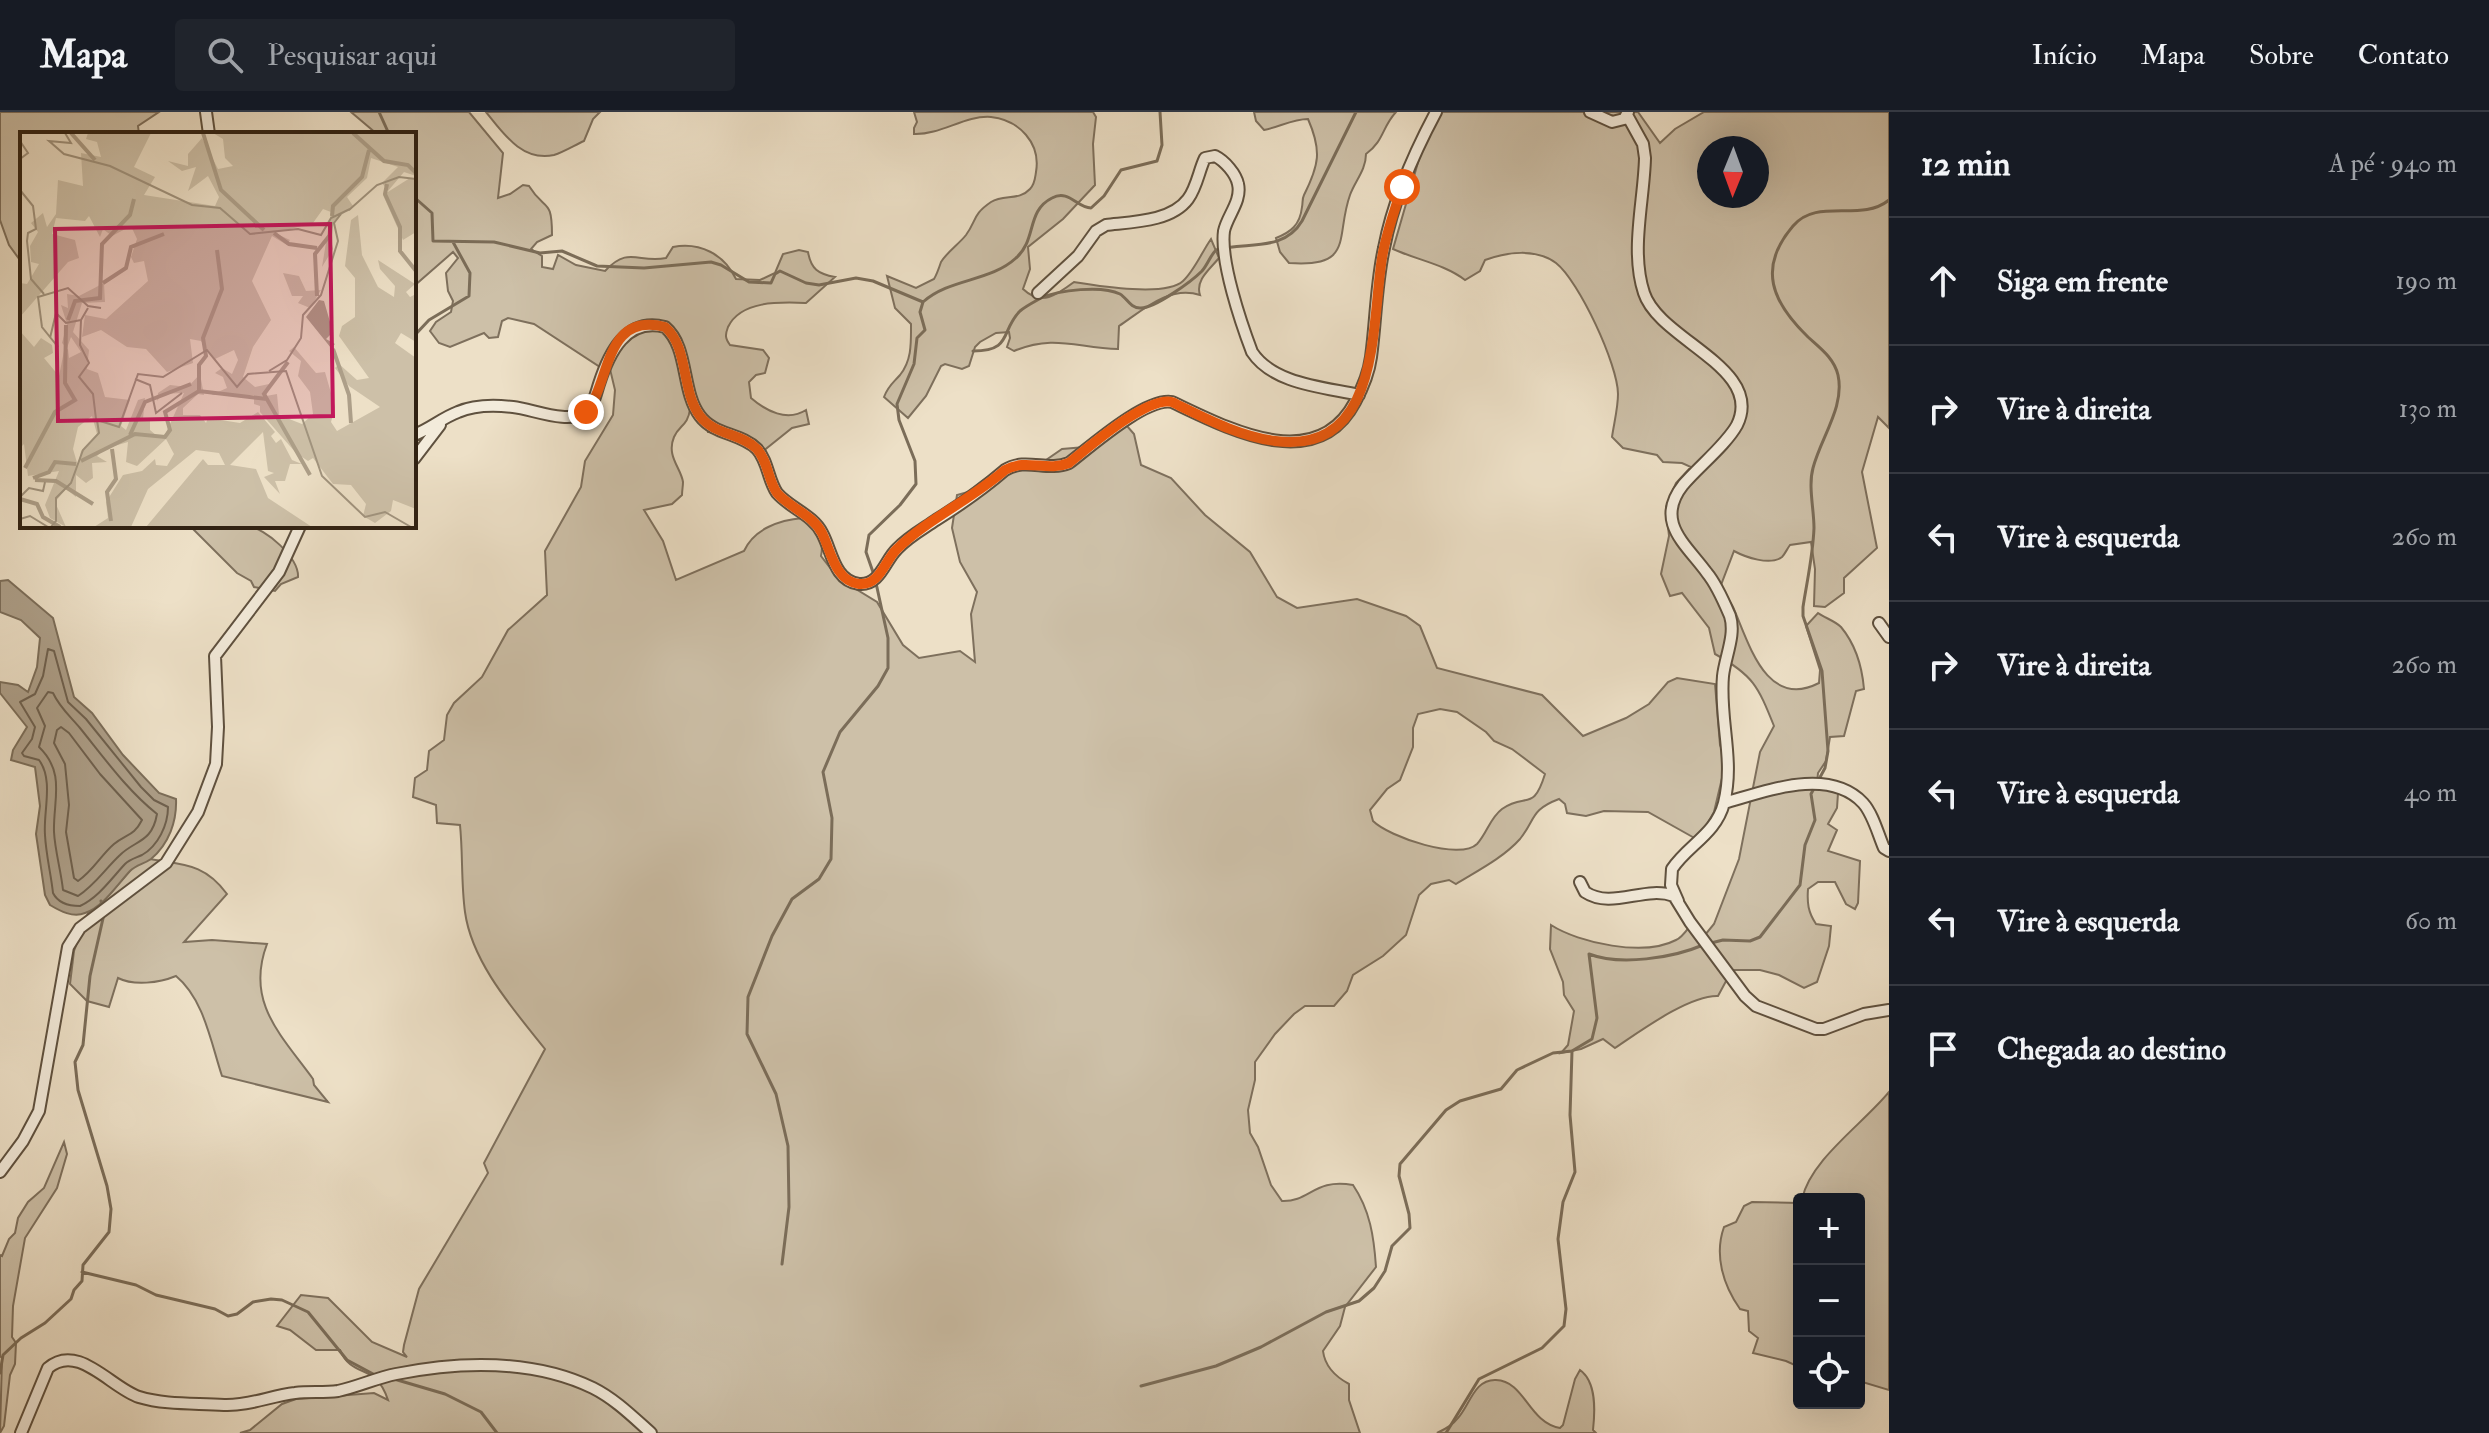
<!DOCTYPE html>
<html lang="pt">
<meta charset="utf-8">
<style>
:root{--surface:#171b24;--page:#20242c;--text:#f1f3f6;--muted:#9ea1a6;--line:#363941}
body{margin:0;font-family:"IM FELL Double Pica",serif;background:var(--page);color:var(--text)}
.controls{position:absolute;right:24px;bottom:24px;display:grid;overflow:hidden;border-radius:8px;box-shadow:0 8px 32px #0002}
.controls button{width:72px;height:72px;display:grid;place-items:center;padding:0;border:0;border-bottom:2px solid var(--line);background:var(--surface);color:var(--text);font:40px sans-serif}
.compass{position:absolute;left:1697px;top:24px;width:72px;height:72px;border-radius:50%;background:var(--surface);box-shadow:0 8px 32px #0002;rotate:181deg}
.stop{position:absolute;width:24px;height:24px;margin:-18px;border:6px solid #ea580c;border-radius:50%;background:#fff}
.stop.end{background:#ea580c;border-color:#fff;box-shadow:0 2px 8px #0008}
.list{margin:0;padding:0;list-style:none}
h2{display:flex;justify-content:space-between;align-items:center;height:104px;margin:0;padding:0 32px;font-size:34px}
h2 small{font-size:26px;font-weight:400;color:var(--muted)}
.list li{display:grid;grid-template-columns:52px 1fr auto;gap:24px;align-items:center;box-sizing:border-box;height:128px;padding:0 32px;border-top:2px solid var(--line)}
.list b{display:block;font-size:30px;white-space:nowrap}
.list em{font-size:26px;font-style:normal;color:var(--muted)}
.icon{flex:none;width:44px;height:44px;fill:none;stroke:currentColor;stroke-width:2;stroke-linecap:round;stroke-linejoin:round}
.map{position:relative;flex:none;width:1889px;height:1321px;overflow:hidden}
header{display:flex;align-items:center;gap:48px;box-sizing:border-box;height:112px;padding:0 40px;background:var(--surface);border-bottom:2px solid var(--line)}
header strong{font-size:38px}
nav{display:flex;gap:44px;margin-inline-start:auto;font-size:28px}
.search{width:560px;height:72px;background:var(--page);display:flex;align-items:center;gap:20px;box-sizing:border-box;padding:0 28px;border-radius:8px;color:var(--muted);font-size:30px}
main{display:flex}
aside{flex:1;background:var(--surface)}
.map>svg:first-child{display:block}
.green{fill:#cdc0a8;stroke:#7e705d;stroke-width:2;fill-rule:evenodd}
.water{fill:#ad9f89;stroke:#7b6d59;stroke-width:2}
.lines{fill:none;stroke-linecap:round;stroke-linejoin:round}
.shore{stroke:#6e604e;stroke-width:2}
.stream{stroke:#7b6d59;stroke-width:3}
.minor-casing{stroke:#5f513f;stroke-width:14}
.minor{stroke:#f3ebdb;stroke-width:10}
.route{stroke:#ea580c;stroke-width:10}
.inset-river{fill:none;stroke:#ad9f89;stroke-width:4}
.inset-road{fill:none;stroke:#a1947f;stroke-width:2}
.view{fill:#c2185b;fill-opacity:0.15;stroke:#c2185b;stroke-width:4}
.inset-edge{fill:none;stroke:#302112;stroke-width:4}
</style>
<header>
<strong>Mapa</strong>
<div class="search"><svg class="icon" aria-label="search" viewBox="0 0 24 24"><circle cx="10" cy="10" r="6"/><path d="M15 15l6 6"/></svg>Pesquisar aqui</div>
<nav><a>Início</a><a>Mapa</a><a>Sobre</a><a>Contato</a></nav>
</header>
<main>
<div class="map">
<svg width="1889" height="1321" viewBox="0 0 1889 1321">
<rect width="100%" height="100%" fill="#ede0c7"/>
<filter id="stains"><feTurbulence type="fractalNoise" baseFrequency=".0025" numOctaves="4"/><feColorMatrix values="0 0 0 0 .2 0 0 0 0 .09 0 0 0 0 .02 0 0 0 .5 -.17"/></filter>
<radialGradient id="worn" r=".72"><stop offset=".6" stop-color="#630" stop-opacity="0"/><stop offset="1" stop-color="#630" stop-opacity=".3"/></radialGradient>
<path class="green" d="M0,0H159L138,14L139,22H22V151L9,133L0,108Z
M351,0H469L503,41L498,86L510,82L523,73L529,74C545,100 552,85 552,123L537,130L531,137L542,144V155L553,157L558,143L576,153L605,159C629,133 639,152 666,146L673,135C700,130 724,142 736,167L760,168L775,161L783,142L799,138L808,140C811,157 818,162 835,165L806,191C781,190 741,188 728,215C725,223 725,226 730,233L763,238L769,246L765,261L756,263L749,270L751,286C766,299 787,310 806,298L809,312L792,316L757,344C745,332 726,321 708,320L707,315L690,297C688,314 679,313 674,325C666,344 681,356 683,370C683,374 682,379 682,383L672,392L644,398L663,429L676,468L744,439C754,417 779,408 803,406C816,417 825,426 821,444L838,466L877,490L903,533L919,546L960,539L975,550L971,502L977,480L960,450L952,416L957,383L968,380L998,357L1018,347L1046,348L1062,337L1085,335L1121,307L1134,322L1141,353L1171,366L1205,403L1250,440L1277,485L1297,496L1357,487L1406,504L1420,514L1437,556L1542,583L1583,624L1626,606L1649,592L1668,570L1677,566L1715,572L1720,633L1725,645L1723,662L1714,700L1698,728L1648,700L1604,699L1586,704L1567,701L1565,692L1559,687C1530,698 1536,707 1520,727C1503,746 1477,759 1456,772L1449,768L1431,772L1419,783L1406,823L1383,844L1353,863L1347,879L1334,894H1305L1294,902L1275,922L1255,950V968L1248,998L1250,1021L1258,1035L1271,1073L1282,1089C1310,1090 1314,1066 1353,1073C1370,1098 1374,1125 1376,1155L1345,1195L1340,1214L1323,1239C1325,1255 1336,1265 1349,1272V1288L1360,1321H240L250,1318L282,1292L296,1287L374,1281L388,1288C375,1249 353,1268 340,1238H316L290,1218L277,1214L301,1183L328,1186L372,1230L407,1245L403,1240L404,1233L419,1177L488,1061L484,1051L545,937C514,898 472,851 465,800C461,771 463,742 460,713L437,711L436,693L413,685L415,666L427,658L429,639L444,628L447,603L454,591L482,565L508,518L547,483L545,439L581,375L585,349L613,303L615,278L610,257L600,255L534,212L508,206L502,209L498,225L489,226L484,221L450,235L439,231L430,219L436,210L451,200L453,189L448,179L446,161L458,146L453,140L414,174V22H377ZM1440,597L1457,600L1486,620L1494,629L1512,637L1545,662C1533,701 1526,680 1502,697C1490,706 1487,721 1477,732C1460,749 1389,725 1373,709L1370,698L1387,677L1400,668L1413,635V616L1418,602Z
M486,0H600L593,7L584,29C575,33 564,40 554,43C522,50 503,21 486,0Z
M914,0H1093L1096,5L1093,32L1095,73L1063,107L1028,135L1030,157L1023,177C1042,195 1058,182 1074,170C1099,174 1166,185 1183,169C1194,159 1202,140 1211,127L1219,146C1210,157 1195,168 1200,183C1169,173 1143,198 1119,214L1118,237C1077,236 1054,222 1014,239L1007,235L1010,226L1009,220L996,221L980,230L975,235L969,254L962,257L945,252L941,254L926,284L908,306L884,285C888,274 893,271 900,263C912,248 911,231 911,212L895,196L887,164L916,176L934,167C937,162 939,156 941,150C947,140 959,132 966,123C977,108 972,103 991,90C1004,82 1019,89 1030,77C1035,72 1035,66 1036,60C1041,31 1019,8 991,5C965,3 941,23 914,22V16L917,10Z
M1254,0H1396C1382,15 1384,29 1366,42C1366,58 1355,69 1350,83C1335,125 1355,156 1289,151L1280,140L1276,126C1291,120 1300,113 1302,95C1303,90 1302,87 1304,83C1319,53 1322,39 1308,7C1293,7 1279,15 1264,18L1256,9Z
M1439,0H1638L1660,31L1675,17L1704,0H1889V316L1878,305L1862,360L1877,436L1844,466V481L1825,495L1814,494L1815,457L1811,430L1790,433C1787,437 1785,442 1782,445C1770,454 1745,445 1734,439L1721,473C1724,481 1729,487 1733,495C1749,531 1766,598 1819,571L1820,558L1806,514L1818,501C1825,506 1835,509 1841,515C1856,533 1862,554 1864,577L1856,579L1844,624L1830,625L1826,649L1818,661L1817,671L1838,681L1837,696L1828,712L1837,718L1828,739L1860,749L1858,791L1855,797L1846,792L1835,770H1818L1808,777C1807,791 1808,800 1816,812L1831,814L1829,834L1817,870L1804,876L1779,863L1760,858H1732L1718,884C1689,883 1639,920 1615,936L1603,927L1581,937L1561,941L1568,933L1574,899L1564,883L1563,870L1550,837L1551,813C1579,831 1644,845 1676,828C1683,825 1688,816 1693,810L1705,823L1714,812L1739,747L1760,640L1774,614C1758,574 1753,563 1715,542L1709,516L1682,481L1670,484L1661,462L1669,424L1666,395L1676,371L1691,355L1682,351L1663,350L1657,343L1623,336L1612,325C1614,311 1618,296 1618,282C1618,253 1579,169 1556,151C1536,136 1507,140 1485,148L1480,159L1465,168C1444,152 1417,148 1393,137L1421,40ZM1709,36H1757V84H1709Z
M190,414C208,414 229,412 247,414C266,416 299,446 298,465L281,472L275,479L254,475L251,469L237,461Z
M150,747C185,753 205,752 227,782L184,830L212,828L267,832C245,890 281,923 313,967L314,973L328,990L222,964C211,931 204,887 176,864C159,871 134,874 118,866L109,895L87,889L70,872L74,839L88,801L109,783L133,755Z
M1889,980V1278L1859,1269V1087H1802C1811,1047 1863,1012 1889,980Z
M64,1030L67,1042L57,1076L25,1126L13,1194L12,1225L16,1231L15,1252L10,1263L4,1314L0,1321L2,1246L0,1244V1143L2,1144L9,1127L15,1121L18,1106L28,1090L44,1076Z
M1752,1090L1799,1091V1255L1786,1249L1753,1241L1758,1226L1749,1219L1748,1199L1740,1197C1723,1173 1714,1143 1724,1115L1736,1110L1744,1094Z
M1580,1258C1597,1270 1595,1300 1593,1318L1596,1321H1437C1445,1317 1453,1313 1458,1306C1470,1293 1474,1267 1496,1268C1525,1269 1528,1310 1560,1316L1563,1313L1575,1267Z"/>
<path class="water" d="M8,468L53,506L74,585L92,601L123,643L159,681L176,687C177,709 169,732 151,747C144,752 136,753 130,759C117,773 103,795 85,801C73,806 60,799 50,793L45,783L36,722L40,694L35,655L11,648L13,638L27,615L0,581V570L18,573L28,580L37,555L40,526L21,508L0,500V469Z"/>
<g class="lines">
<path class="shore" d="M48,537L54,539L68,590L86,607L141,675L154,688L168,695C168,713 158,734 142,743C136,746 130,747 125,752C111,767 99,785 80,794C69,794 58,791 53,781C51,762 46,743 45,723C43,700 54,668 39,648L24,644L22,641L32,627L35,615L20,590L35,582L43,564Z
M48,580L53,581C60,596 70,604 80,616C105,647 127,678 157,702C152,731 135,728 120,743C105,757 95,773 78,784L63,778C61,759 55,739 54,720C53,688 66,661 39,635L45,614L37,596Z
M61,615L69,621L100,662L142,708C134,724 126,722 114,732C101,743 93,759 78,769L74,766L66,720L69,693L65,652L54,631L57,618Z"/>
<path class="stream" d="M379,0L389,22
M414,85L432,101L433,129L494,130L540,141L562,139L597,154L644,156L711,150L721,153L749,170L771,171L775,162L780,159L806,171L819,173L856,166L873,169L923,190
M923,190C950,166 990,170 1016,146C1037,128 1026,99 1052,86C1069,77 1077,96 1091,96L1104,84L1121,58L1157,49L1162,33L1160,0
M414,224L429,208L469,184L470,161L453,130
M973,239C1013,239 1000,219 1020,199C1026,194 1034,190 1041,186C1059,178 1102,173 1120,182C1127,186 1130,196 1140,196C1154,197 1192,169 1202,159C1208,152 1210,144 1216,138C1246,129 1283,141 1302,109L1356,0
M874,463L866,440L869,423L900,393L916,372L915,349L899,308L897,292L914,252L917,226L925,218L920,200L923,190
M1711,831L1723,828L1750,829L1760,825L1800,773L1805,733L1815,708L1811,682L1825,656L1828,639L1822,559L1803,504V495C1807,469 1813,443 1814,416C1814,397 1808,374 1813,356C1821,325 1845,295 1838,263C1834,246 1820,236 1808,225C1772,190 1757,156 1793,114C1817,85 1861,111 1889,88
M782,1152L789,1095L788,1034L776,982L747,922L748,885L772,824L792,787L819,767L831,747L832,706L823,660L840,620L878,574L888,556V526L876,471
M82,1160L136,1173L156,1183L215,1197L228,1204L237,1202L253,1190L271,1187L282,1188L308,1200L347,1248L375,1263
M0,1261L3,1243L21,1226L45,1211L71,1187L74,1178L82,1169L83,1153L109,1120L111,1097L107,1074L78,978L75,950L83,933L90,864L104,802L101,789
M394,1267L445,1282L481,1300L497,1321
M1141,1274L1216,1254L1261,1235L1326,1200L1359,1189L1374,1176L1385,1159L1392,1134L1410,1116L1409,1102L1399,1064L1400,1052L1446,998L1460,989L1501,977L1517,958L1553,941L1572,939L1592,927L1597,906L1589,842C1620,854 1673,846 1703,833
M1446,1321L1479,1267L1542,1236L1564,1214L1566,1197L1558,1127L1563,1090L1575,1060L1570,1003L1572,939"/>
<g class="minor-casing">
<path id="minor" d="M206,0L209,22
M1590,0L1612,10L1624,7L1628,0
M1627,3L1643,32L1645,46C1644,89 1630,139 1644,181C1659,228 1765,256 1737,313C1726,333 1698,355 1683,373C1654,410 1686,432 1707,461C1717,473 1724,490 1730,504C1736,523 1725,545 1723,564C1719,607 1735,648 1724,691C1716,722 1688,733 1672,757L1671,773L1678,789
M1038,181L1078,144L1096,119L1106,113C1131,110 1171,110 1188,87C1197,75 1199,58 1205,46L1215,44C1225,49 1236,62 1238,72C1242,89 1227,104 1224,119C1220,149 1241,211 1252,240C1273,272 1323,275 1359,283
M414,323C430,317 442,306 458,300C474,293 496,293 513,295C533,297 568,313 586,300C594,293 596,281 599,272C609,241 626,205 665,215C689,235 681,279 700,304C714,323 741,321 757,337C768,349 768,368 777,381C790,396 813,403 822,421C832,439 834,469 859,472C880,474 885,448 897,437C908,425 923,417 936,408C960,393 983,377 1005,358C1026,345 1047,360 1069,351C1090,335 1146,285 1172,290C1227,316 1316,364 1355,290C1362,277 1369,260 1371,245C1376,208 1376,172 1384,136C1393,89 1413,43 1436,0
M414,347L440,313
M1879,511L1889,525
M1724,691C1764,680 1828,654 1863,691C1873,702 1878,722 1884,736L1889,739
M1580,770L1585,780C1612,798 1645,773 1674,784L1690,810L1745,884L1756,894L1816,917H1824L1864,902L1889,898
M0,1060L23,1029L39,999L68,835L80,816L166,751L198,700L216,652L218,615L215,544L279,460L300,414
M21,1321L48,1256C78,1230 111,1276 139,1285C165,1293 196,1291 224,1293C249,1294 270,1284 295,1281C309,1279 323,1281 338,1279C357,1275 376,1266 396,1262C460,1249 533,1247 593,1276C615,1287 633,1305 651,1321"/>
</g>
<use href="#minor" class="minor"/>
</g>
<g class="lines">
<path class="route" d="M586,300C611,272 603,199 665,215C689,235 681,279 700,304C714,323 741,321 757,337C768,349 768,368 777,381C790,396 813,403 822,421C831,439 835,469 859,472C880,474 885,448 897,437C926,408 972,387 1005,358C1026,346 1047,360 1069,351C1089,335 1147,284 1172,290C1205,306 1238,324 1275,329C1381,343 1371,215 1382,146C1386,121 1395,98 1402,75"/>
</g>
<g transform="translate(20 20)">
<rect width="396" height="396" fill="#ede0c7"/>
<path d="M68,1H131L114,35L135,45L124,63L195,74L199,65L188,44L168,59L176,35L162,39L148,29L168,34V22L182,6L198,37L213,34L205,26L203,7L193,1H396V44L384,40L368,59L362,51L378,35L351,26L347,46L327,65L333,74L315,88L310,103L313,117L302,135L311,80L303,77L293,91L255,101L270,108L267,113L252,104L232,149L251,188L233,215L223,245L235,255L249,252L246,264L257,262L259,283L282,292L293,282L290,260L278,244L281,229L269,219L274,215L296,241L305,240L315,275L311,290L317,299L360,275L329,254L315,236L319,232L337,248L349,246L319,204L322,194L335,185V146L325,134L331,88L338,83L342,123L358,155L374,165L375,154L360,137L358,128L395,152L386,160L390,165L396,162V210L381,201L375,211L396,226V377L373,368L371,379L355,391L343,384L346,372L331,353L313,352L293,326L288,329L276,321L240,280V274L234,272V263H191L207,256L203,245L195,241L202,236L212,242L218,228L214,218L195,227L181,209L170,207L173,231L147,240L126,217L107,215L81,198L62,205L65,183L86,187L128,149L124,129L114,131L111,125L117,107L111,94L92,104L83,97L80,105L69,84L65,89L36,86L32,102L55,108L59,126L48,130L0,185V151L7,152L19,132L11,130L10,114L18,100L11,91L23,81L27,95L36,82L38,48L63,54L61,21L81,25L77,10L66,7ZM390,46L396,47V100L383,108L363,63ZM263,141L279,144L286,159L301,158L290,176L278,171L283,164H272ZM84,151L85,170L62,171L53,200L69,218L67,237L78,241L85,265L110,268L101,294L106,298L118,268L125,266L123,287L130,286V298L137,304L145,303L164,261L142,262L137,269L138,261L150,253L168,255L180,242L184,263L178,262L163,276V283H180L186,291L188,286L220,291L238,280L255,300L251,304L256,311L261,307L272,328L282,332H270L265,349H255L260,362L244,345L254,341L248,339L243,300L210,333L236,337L248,366L292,395H126L183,327L188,333H205L199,321L176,318L128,357L111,395H74L88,386L86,370L103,343L122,339L135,327L136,333L147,334L154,322L146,307L117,334L106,330L108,310L84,317L77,324L87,330L72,331L73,346L66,351L56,343V365L46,357L35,370L46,395L30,386L25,373L39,339L8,344L4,312L0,316V199L14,215L21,206L32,213L33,221L24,226L39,244L44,219L48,217L49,226L61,220L51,205L47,216L42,211L47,192L41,173L48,176L47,162L59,164ZM72,284L77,302L61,319L58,334L53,317L58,295Z" fill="#cdc0a8" fill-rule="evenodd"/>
<path d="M299,168L304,169L310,190L312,201L306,207L315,212L311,216L286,185Z" fill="#ad9f89"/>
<path class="inset-river" d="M51,1L75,28M183,1L201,58L244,98M333,1L364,29L388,33L396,41M367,52L365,62L380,95V119L396,139M312,84L313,74L342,45L349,18M254,101L269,112L297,116M83,151L106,136L111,115L144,102M297,164L295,122L310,103L311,90M48,188L55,169L80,166L82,112L110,83L114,67M313,217L329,263L331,291M268,230L244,262L290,343M179,259V233L186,224L183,206L202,157L197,118M110,303L125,270L171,252M61,329L115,302L145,305L150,298L145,280L179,259L247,267M5,336L35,280L55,268L45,251L46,193M13,346L29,340L35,330L56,332M15,348L36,349L73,372M0,367L17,372L23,385L40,395M91,389L87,360L96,347L92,317"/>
<path class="inset-road" d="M45,1L51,11L29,9L44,22L90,34L172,73L200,76L230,102L278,97L301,103L311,86L330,77M0,9L8,21L0,27M0,58L13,74L16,97L8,101L7,109L11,147L24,162M329,78L357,53L379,45L396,47M68,176L61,188L60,213L69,231L59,245L73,262L76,287M30,206L36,181L46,191L61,188M38,215L22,195L18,165L48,156L68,174L81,176M249,239L267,228L281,206L283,183L301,163L318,109L314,91L321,82M115,247L130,253L136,281L162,261M0,365L9,356L23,359L25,350M0,387L10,384L28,395M31,395L36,389V366L51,351L63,318L79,301L77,288L99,295L118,242L143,245L187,218L217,255L228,242L266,239L302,344L345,385L365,380L391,395"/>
<path class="view" d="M310,92L313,284L38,289L35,97Z"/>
<rect width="396" height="396" class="inset-edge"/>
</g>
<rect width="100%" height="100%" filter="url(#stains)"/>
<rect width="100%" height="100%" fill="url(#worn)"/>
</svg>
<div class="controls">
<button>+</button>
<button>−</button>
<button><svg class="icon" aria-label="locate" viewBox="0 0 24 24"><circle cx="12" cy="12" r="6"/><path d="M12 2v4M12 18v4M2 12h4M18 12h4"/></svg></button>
</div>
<svg class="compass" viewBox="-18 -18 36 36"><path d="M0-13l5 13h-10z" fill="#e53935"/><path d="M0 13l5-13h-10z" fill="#9ea1a6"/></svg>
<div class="stop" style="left:1402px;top:75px"></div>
<div class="stop end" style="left:586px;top:300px"></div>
</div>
<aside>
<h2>12 min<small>A pé · 940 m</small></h2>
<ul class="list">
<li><svg class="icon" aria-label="ahead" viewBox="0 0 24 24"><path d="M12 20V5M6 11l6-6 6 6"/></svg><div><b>Siga em frente</b></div><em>190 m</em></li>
<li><svg class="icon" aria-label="right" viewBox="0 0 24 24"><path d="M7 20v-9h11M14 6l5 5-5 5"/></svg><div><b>Vire à direita</b></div><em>130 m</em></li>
<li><svg class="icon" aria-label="left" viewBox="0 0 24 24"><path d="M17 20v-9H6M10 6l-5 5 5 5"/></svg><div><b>Vire à esquerda</b></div><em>260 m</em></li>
<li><svg class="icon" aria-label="right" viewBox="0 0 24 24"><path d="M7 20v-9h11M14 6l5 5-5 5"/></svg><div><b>Vire à direita</b></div><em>260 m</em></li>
<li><svg class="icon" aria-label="left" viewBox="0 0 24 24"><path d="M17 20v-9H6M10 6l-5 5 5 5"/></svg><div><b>Vire à esquerda</b></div><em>40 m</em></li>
<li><svg class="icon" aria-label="left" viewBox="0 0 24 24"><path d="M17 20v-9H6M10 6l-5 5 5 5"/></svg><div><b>Vire à esquerda</b></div><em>60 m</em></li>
<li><svg class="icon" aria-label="arrive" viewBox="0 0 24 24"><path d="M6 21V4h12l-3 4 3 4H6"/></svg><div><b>Chegada ao destino</b></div></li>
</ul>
</aside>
</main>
